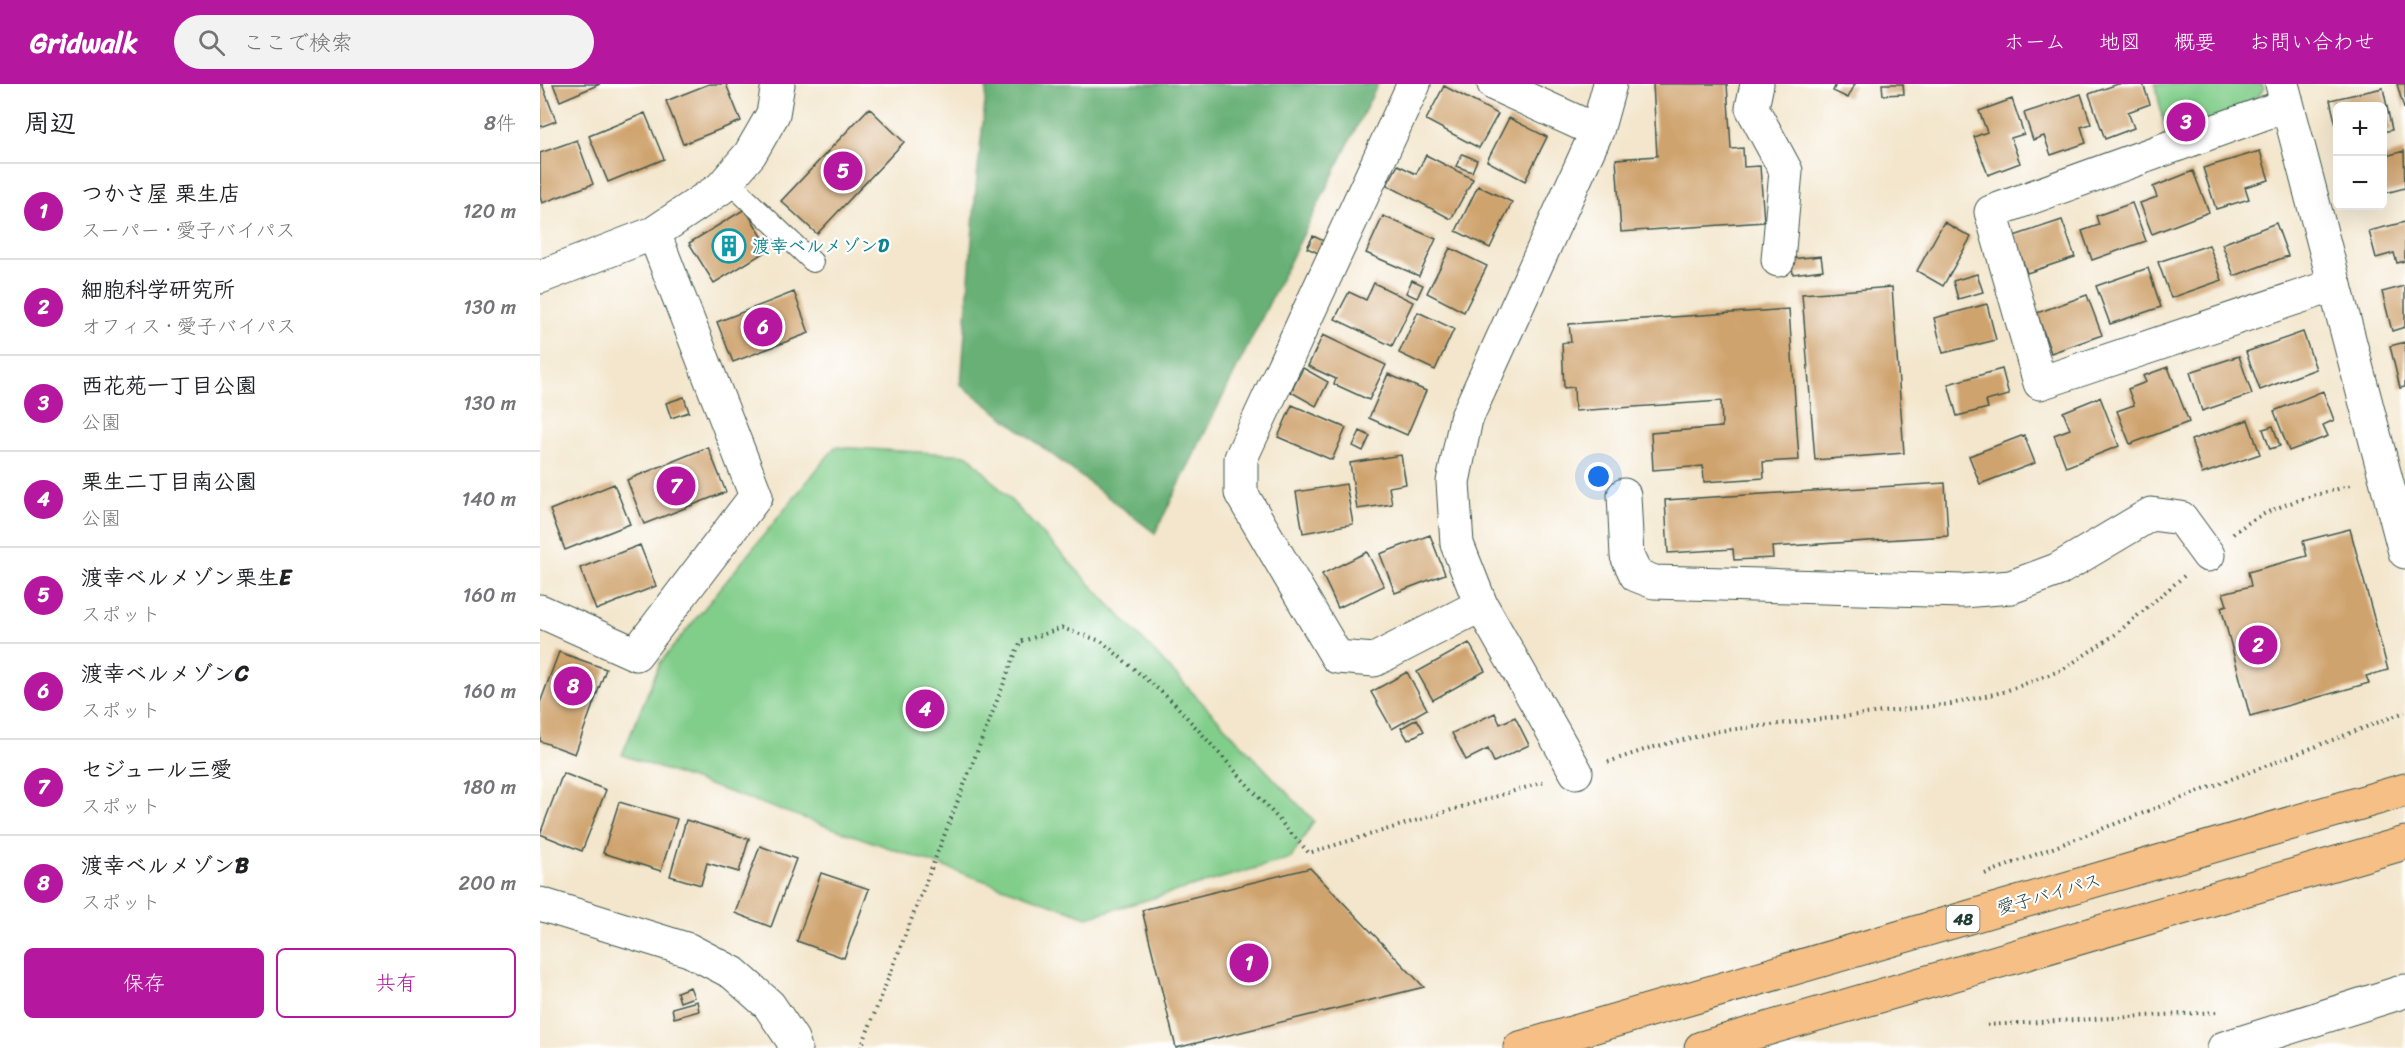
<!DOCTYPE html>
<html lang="ja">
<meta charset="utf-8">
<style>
:root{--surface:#fff;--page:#f2f2f2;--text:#202124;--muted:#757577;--line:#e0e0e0;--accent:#b5179e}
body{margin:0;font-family:Sriracha,"Klee One",sans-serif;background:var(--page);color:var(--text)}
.controls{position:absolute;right:18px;top:18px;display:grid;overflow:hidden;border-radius:9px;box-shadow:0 6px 24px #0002}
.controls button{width:54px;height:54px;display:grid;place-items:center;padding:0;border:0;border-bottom:2px solid var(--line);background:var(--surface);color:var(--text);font:30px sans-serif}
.you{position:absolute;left:1059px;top:393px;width:21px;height:21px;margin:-15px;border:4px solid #fff;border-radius:50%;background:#1a73e8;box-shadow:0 0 0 9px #1a73e833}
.badge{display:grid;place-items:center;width:39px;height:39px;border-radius:50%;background:var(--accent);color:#fff;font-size:20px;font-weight:700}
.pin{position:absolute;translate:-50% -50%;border:3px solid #fff;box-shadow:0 2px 6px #0006}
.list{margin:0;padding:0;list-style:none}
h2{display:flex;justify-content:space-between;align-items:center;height:78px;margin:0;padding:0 24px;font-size:26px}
h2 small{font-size:20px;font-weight:400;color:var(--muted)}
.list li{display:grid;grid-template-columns:39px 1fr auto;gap:18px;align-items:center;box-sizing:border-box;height:96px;padding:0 24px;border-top:2px solid var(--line)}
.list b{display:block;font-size:22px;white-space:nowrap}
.list p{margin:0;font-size:20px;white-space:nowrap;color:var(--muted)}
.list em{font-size:20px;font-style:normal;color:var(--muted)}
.actions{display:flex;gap:12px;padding:18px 24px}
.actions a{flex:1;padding:14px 0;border:2px solid var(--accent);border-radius:9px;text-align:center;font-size:21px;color:var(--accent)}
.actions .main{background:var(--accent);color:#fff}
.icon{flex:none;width:33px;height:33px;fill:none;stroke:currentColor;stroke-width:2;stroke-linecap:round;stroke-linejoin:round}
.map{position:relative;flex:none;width:1865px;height:964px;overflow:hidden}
header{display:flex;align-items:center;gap:36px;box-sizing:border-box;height:84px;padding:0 30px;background:var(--accent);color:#fff}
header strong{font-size:28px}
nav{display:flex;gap:33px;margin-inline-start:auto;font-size:21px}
.search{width:420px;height:54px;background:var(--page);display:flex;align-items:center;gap:15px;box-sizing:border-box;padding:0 21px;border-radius:33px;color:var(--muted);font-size:22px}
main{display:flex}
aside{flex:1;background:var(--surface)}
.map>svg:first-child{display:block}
.green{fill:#81cd8a;stroke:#50855f;stroke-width:1.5}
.forest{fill:#68b076;stroke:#447655;stroke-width:1.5}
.building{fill:#cfa36d}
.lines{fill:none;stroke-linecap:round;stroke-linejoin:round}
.service-casing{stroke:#3f564b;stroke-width:22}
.minor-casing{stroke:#3f564b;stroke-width:35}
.tertiary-casing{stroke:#3f564b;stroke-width:35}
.trunk-casing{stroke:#3f564b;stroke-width:35}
.path{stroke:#3f564b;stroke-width:4;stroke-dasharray:1.5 4.5;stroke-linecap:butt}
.service{stroke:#fff;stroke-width:20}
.minor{stroke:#fff;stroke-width:33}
.tertiary{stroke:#fff;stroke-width:33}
.trunk{stroke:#f5bf86;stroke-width:33}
.labels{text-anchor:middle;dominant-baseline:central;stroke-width:4.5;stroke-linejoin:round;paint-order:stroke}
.shield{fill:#fff;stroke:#627771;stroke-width:1.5}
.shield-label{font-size:16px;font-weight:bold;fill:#1f3d34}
.culture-label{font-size:18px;font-weight:bold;fill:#0d838f;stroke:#fff;text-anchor:start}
.street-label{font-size:18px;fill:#1f3d34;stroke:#fff}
</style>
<header>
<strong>Gridwalk</strong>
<div class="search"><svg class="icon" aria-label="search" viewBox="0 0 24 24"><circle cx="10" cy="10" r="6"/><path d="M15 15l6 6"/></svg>ここで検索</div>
<nav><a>ホーム</a><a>地図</a><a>概要</a><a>お問い合わせ</a></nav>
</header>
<main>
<aside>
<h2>周辺<small>8件</small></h2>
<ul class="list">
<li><span class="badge">1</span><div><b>つかさ屋 栗生店</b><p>スーパー · 愛子バイパス</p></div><em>120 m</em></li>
<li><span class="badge">2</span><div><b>細胞科学研究所</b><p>オフィス · 愛子バイパス</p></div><em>130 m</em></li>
<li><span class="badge">3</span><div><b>西花苑一丁目公園</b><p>公園</p></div><em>130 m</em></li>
<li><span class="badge">4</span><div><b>栗生二丁目南公園</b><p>公園</p></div><em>140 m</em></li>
<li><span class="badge">5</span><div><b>渡幸ベルメゾン栗生E</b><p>スポット</p></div><em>160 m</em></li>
<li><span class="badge">6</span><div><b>渡幸ベルメゾンC</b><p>スポット</p></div><em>160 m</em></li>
<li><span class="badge">7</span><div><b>セジュール三愛</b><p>スポット</p></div><em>180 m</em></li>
<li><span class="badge">8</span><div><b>渡幸ベルメゾンB</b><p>スポット</p></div><em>200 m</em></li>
</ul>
<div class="actions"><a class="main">保存</a><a>共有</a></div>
</aside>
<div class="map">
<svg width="1865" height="964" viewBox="0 0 1865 964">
<rect width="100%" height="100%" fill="#fff"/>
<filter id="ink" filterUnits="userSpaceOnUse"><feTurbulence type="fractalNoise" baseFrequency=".0167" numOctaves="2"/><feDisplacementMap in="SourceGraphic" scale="12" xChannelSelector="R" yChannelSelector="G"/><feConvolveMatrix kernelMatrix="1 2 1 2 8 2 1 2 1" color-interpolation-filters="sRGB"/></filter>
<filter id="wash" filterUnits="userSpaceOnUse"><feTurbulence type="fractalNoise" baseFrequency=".008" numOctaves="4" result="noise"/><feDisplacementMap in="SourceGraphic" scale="24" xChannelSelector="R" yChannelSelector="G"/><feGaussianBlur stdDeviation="1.35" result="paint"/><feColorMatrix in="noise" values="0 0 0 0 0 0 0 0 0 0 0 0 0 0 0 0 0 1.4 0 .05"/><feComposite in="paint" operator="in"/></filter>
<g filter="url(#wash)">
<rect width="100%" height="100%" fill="#f3e6cc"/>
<path class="green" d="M1615,0H1722L1724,4L1711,23L1627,52Z
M295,363L428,371L774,737L751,774L548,833L82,671L120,579Z"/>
<path class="forest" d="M447,0H838L615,449L421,301L436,103Z"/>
<g id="blocks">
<path class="building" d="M0,0H2L16,37L0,43Z
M13,0H60L20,17Z
M169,0H186L201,37L143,60L126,17Z
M1113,0H1187L1191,65L1203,64L1204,83L1220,82L1224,138L1081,148L1076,75L1117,72Z
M1296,0H1315L1308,14L1293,7Z
M1342,0H1363L1364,10L1343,11Z
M1578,0H1603L1610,20L1588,28L1594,44L1565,55L1549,10Z
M1857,0H1865V25H1864Z
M904,2L958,30L939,64L886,36Z
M1843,4L1852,46L1842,48V22H1798L1797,46L1790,16Z
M1541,10L1551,40L1541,43L1546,59L1511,71L1504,52L1493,56L1484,29Z
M1472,15L1484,50L1471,54L1480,79L1448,91L1434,53L1447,48L1439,27Z
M329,24L364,58L277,150L241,117Z
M105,29L124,75L68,98L49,52Z
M969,34L1007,53L985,97L947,77Z
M37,56L53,100L2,119L0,113V69Z
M1720,67L1729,96L1705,103L1709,115L1676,125L1663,84Z
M1864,67L1865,104L1842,110V73Z
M922,70L937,76L932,88L916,82Z
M886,71L933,95L911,135L847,101L858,81L876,90Z
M1653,87L1669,128L1612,150L1600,119L1617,113L1613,103Z
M938,102L972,118L950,164L916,147Z
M1592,119L1606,157L1552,176L1542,147L1559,141L1556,132Z
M205,125L230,165L174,199L149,159Z
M843,132L896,155L879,192L826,169Z
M1522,136L1535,173L1487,189L1474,152Z
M1404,138L1431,153L1403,202L1377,187Z
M1865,138V177L1857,179L1854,169L1836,174L1829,147Z
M1736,139L1748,172L1694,192L1682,160Z
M773,152L784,157L778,169L767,164Z
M1669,161L1682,196L1631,214L1618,178Z
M910,164L947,182L924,228L887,209Z
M1281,172L1283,186L1253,190L1251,175Z
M1608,184L1621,223L1570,240L1556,202Z
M1437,190L1443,208L1418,215L1413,197Z
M872,196L883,201L877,214L866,209Z
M834,199L873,218L852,262L795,235L809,208L826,216Z
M1865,202V243L1852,247L1842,208Z
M1352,203L1364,369L1275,376L1262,210Z
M254,208L269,249L193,278L177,238Z
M1547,211L1562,251L1511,269L1497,229Z
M1447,220L1456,256L1403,269L1394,234Z
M1249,225L1259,376L1223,378L1224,394L1164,398L1163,382L1113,386L1111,349L1182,343L1181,317L1035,327L1034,303L1024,304L1022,259L1031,258L1029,240Z
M878,228L914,245L895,286L859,269Z
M1763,248L1776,285L1720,306L1706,268Z
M783,251L846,281L829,316L794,300L796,295L768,282Z
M1865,258V303L1860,304L1850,262Z
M1699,272L1712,310L1662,327L1650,288Z
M1628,283L1649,338L1590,360L1577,327L1594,321L1588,305L1606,298L1603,292Z
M763,284L788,298L776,322L751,308Z
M1462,285L1469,311L1446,317L1448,324L1417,332L1408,300Z
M848,290L886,307L867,351L829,334Z
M1783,307L1794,336L1783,341L1788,352L1749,367L1734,327Z
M144,313L149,328L131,334L126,319Z
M1560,313L1579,362L1526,383L1514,351L1530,345L1523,328Z
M752,321L806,344L792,376L738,353Z
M1708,336L1720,370L1662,390L1651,356Z
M1733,342L1740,362L1730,365L1723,345Z
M820,347L830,352L823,367L813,362Z
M1484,351L1495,379L1440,400L1429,372Z
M168,363L186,408L104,440L87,396Z
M861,371L866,400L849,403L852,420L817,425L810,379Z
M1405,399L1408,452L1232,463L1233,474L1194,476L1193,465L1128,469L1125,416Z
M74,400L90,440L25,466L10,426Z
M806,400L813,440L763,449L756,408Z
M1810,445L1848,586L1826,592L1829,599L1710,632L1681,523L1687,521L1683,509L1711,502L1708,488L1767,472L1763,457Z
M890,451L905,490L855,509L840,470Z
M100,461L116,502L56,526L40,484Z
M827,468L844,502L798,524L782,490Z
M929,559L945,587L893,616L877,588Z
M19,568L66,585L35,670L0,657V619Z
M867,588L887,625L852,645L831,608Z
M955,629L960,640L975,633L989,661L954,678L948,665L926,676L912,649Z
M877,635L884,647L868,656L861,644Z
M23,689L66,706L42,767L0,750Z
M79,718L137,735L121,787L63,769Z
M146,736L209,755L199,788L167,779L161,801L130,792Z
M220,762L256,775L231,843L195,829Z
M770,784L884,903L636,964L602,826Z
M281,789L329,805L304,874L257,857Z
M150,903L154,913L140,918L137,908Z
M157,917L159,927L134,934L132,924Z"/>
</g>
</g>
<g filter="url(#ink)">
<use href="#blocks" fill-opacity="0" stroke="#3f564b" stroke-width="1.5"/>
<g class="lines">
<g class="service-casing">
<path id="service" d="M188,97L273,178"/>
</g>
<g class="minor-casing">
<path id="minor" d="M874,0L701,374V409L797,573L834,576L941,521
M954,0L1057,47
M1217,0L1212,24L1246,87L1238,176
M1747,21L1451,128L1500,299L1795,201
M0,193L114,149L181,104L210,70L233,30L238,0
M1084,411L1087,472L1096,491L1114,498L1423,507L1471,503L1517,486L1611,430L1641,434L1668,471
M0,527L96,570L216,412L114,149
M1036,688L941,521L917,460L913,398L926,335L1057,47L1070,0
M1684,964L1865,907"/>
</g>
<g class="tertiary-casing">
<path id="tertiary" d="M1742,0L1865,468
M0,820L149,866L193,889L229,921L252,955L255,964"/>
</g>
<g class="trunk-casing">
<path id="trunk" d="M980,964L1865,706
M1161,964L1865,759"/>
</g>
<path class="path" d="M1693,450C1728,421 1770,413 1812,401
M1068,678L1110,664L1179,647L1411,620L1463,608L1522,586L1576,550L1644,492
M1445,790L1865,628
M1447,941L1677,928
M321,964L480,558L522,544L561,557L633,618L769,769L1004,698"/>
<use href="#service" class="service"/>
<use href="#minor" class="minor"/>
<use href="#tertiary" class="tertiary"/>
<use href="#trunk" class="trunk"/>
</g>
</g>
<defs>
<g id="building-ring" transform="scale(1.725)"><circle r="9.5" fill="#fff" stroke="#0f9aa8" stroke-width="1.5"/><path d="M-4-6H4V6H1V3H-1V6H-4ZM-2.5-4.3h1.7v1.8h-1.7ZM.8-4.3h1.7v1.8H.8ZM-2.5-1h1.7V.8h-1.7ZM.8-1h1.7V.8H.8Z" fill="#0f9aa8"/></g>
</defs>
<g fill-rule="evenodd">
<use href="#building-ring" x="189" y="162"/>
</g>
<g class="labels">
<rect class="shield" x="1406.5" y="822" width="33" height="26" rx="4.5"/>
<g class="shield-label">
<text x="1423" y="835">48</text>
</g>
<g class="culture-label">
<text x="212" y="162">渡幸ベルメゾンD</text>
</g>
<g class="street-label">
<text transform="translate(1509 810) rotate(-16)">愛子バイパス</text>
</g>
</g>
</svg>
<div class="controls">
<button>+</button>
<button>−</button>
</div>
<div class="you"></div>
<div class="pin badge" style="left:709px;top:879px">1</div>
<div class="pin badge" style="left:1718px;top:561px">2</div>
<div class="pin badge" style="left:1646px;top:38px">3</div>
<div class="pin badge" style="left:385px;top:625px">4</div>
<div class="pin badge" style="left:303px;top:87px">5</div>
<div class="pin badge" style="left:223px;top:243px">6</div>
<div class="pin badge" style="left:136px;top:402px">7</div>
<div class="pin badge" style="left:33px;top:602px">8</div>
</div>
</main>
